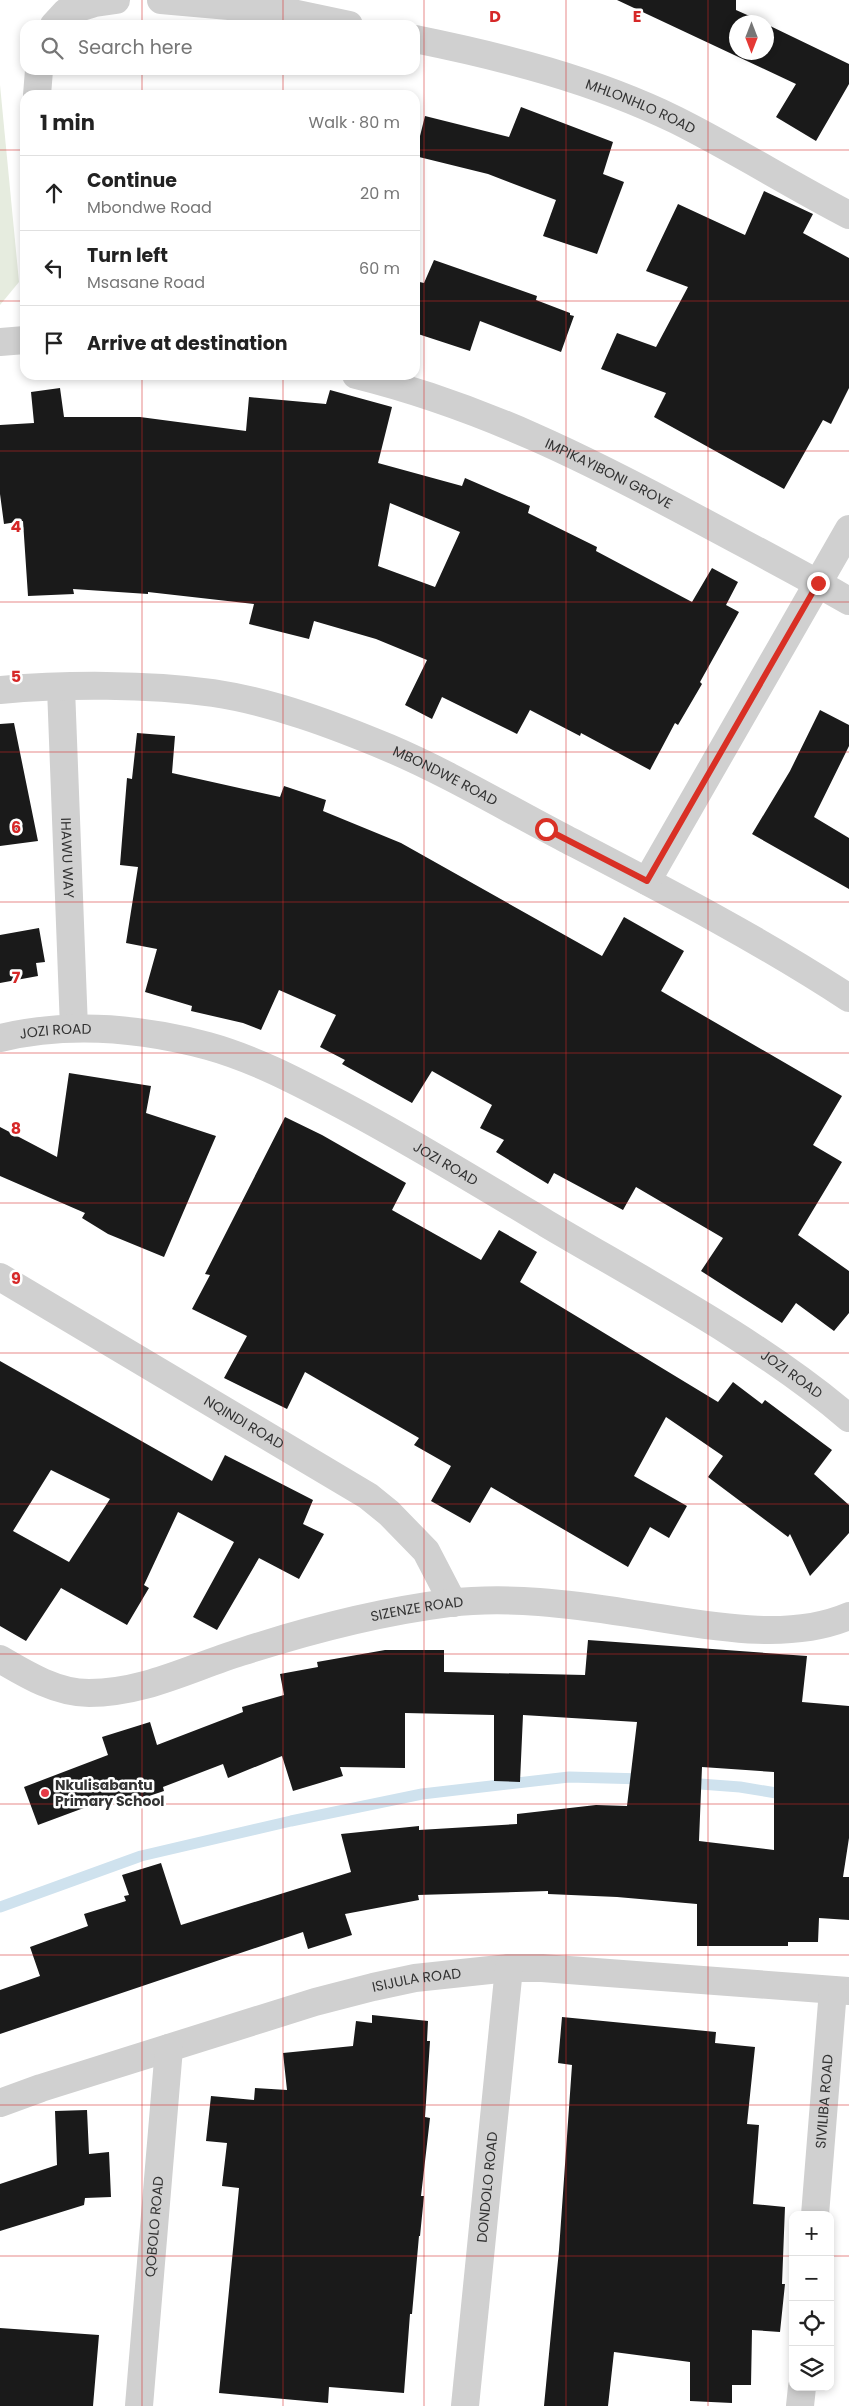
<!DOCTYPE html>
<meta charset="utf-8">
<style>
:root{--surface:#fff;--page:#f2f2f2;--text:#222;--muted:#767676;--line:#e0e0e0}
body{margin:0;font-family:Poppins,sans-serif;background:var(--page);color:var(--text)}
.controls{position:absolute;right:15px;bottom:15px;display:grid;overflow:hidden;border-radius:10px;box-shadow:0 2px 8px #0003}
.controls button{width:45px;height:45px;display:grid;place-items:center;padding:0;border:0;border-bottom:1px solid var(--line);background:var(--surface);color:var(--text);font:25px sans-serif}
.compass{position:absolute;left:729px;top:15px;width:45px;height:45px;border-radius:50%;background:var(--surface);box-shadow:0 2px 8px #0003;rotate:180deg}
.stop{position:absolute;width:15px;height:15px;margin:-11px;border:4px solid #d93025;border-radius:50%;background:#fff}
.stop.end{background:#d93025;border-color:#fff;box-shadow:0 1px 5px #0008}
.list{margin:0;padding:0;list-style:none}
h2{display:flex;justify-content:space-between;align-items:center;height:65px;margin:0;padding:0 20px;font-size:21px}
h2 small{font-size:16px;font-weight:400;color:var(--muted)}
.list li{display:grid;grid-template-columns:32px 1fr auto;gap:15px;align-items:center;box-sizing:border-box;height:75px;padding:0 20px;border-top:1px solid var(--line)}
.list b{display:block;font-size:19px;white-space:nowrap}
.list p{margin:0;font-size:16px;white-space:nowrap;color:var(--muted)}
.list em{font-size:16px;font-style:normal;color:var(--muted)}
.icon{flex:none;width:28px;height:28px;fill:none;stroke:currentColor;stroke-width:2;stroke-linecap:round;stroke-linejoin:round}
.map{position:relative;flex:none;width:849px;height:2406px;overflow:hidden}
.search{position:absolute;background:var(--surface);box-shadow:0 2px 8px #0003;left:20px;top:20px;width:400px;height:55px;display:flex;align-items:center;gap:12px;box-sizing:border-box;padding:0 18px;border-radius:15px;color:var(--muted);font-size:19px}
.panel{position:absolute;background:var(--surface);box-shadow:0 2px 8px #0003;left:20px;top:90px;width:400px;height:290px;border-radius:15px}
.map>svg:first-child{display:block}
.grass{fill:#e6ecdf}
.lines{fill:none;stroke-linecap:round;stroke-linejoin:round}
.stream{stroke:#cfe2ee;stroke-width:11}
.building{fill:#1a1a1a;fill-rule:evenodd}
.minor{stroke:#d0d0d0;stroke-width:28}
.route{stroke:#d93025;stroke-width:6}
.grid{fill:none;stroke:#d62828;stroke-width:1;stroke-opacity:0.55}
.poi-dot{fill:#e63946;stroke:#fff;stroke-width:2}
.labels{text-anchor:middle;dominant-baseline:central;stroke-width:5;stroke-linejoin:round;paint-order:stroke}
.street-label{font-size:14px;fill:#333;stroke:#fff}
.poi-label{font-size:14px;font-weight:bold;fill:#333;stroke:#fff;text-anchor:start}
.grid-label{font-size:16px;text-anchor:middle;font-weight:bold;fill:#d62828;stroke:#fff;stroke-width:5;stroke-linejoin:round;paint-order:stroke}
</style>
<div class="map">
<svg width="849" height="2406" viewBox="0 0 849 2406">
<rect width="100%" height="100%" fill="#fff"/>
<path class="grass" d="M0,85L19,282L0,305Z"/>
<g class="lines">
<path class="stream" d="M687,1783L740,1787L788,1795
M0,1907L141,1856L291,1821L422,1794L569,1777L644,1779"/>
</g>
<path class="building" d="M617,0H736V10L763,22H736V52H766V24L849,64V84L816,141L776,117L796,84Z
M521,107L613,142L603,174L624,182L597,254L543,236L556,200L488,174L415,156L425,116L509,137Z
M764,191L813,214L803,233L849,258V388L831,424L823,420L784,489L654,417L666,393L601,369L617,333L656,347L688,287L646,271L678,204L745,235Z
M434,260L537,296L536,300L570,313V315L574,316L561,352L480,321L470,351L415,333V281L424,283Z
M60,388L64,417H140L246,431L249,397L326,404L330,390L392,407L378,463L462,486L465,478L530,506L528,513L597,547L596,551L692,602L712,568L738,582L726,605L739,612L700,682L702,684L678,725L675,723L650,770L581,733L580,736L530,710L517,734L442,697L432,719L405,705L427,660L376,639L314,621L309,639L249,624L254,604L148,592V594L73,589L74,594L28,596L23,521L4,524L0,494V425L34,423L31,392ZM390,503L460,532L435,587L378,566Z
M820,710L849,725V746L814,817L849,838V889L752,834L790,771Z
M14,723L38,841L0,846V724Z
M137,733L175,736L172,773L280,797L284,786L326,800L323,811L401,843L602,956L624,917L684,951L661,991L842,1096L813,1145L842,1162L798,1235L849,1271V1313L834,1331L796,1303L782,1323L701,1271L723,1238L636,1187L623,1210L554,1173L548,1184L496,1152L504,1140L480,1128L492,1105L432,1071L412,1103L342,1064L345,1060L320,1047L336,1015L279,990L261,1030L243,1023L191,1011L192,1006L145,992L157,949L126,943L138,867L120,865L127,778L132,779Z
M39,928L45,962L36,963L38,976L0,983V935Z
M69,1073L151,1086L146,1113L216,1136L164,1257L108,1234L82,1218L85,1213L0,1176V1127L57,1157Z
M285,1117L322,1135L406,1183L392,1210L481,1260L499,1230L537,1252L520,1282L718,1402L733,1382L762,1404L765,1400L832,1450L814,1474L849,1505V1533L810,1576L790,1534L788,1537L708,1477L723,1456L666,1417L634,1476L687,1506L669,1538L650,1527L628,1567L491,1487L470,1523L431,1501L451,1466L414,1445L419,1438L305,1372L287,1409L224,1378L247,1336L192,1309L210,1275L205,1274Z
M0,1361L212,1481L225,1455L313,1500L303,1524L324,1534L299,1579L259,1558L217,1630L193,1617L234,1542L178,1512L144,1585L149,1588L127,1625L61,1588L26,1641L0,1626ZM51,1470L110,1499L69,1562L13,1531Z
M588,1640L807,1656L802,1702L849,1706V1838L843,1877H849V1920L819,1918L818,1942H788V1946H697V1904L617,1897L548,1894V1891L418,1895L419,1900L345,1914L352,1935L308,1949L303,1932L0,2034V1990L40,1976L30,1947L88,1926L84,1914L126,1901L124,1896L129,1895L122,1875L161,1863L181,1925L351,1872L341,1834L419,1826V1830L517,1824V1814L596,1805L627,1806L637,1722L523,1715L520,1782L494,1781V1715L405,1713V1768L340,1767L343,1776L293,1791L282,1756L228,1778L223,1764L163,1787L164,1791L119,1806L116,1796L38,1825L24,1787L108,1755L102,1737L150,1722L157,1745L243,1712L242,1707L284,1695L280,1674L318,1667L317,1662L385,1650H444V1672L585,1675ZM702,1767L774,1772V1850L699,1841Z
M372,2015L428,2021L427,2041H430L425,2117L430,2118L421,2196H424L420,2236H419L412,2314H410L404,2393L329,2387L328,2403L219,2393L239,2188L222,2186L227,2143L206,2141L211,2096L254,2100L255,2088L287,2090L283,2053L353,2046L356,2021L372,2023Z
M562,2017L716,2032L715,2043L755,2047L747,2124L759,2125L753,2204L785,2207L782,2284H785L780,2332L752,2330L751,2385H732V2403L690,2401V2362L614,2352L608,2406H544L559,2250L572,2065L558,2063Z
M87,2110L89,2154L109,2152L111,2197L85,2198L84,2205L0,2231V2184L57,2165L55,2111Z
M0,2328L99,2335L93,2406H0Z"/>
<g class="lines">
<g class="minor">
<path d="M161,0L283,11L349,25"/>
<path d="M54,25L66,12L95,3L116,0"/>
<path id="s1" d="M415,39C504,57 594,80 676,120C734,149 791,185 849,215"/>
<path d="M37,95L39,70"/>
<path d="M0,342L25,340"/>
<path id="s2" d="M356,375C481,406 587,459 700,520C750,547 800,573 849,601"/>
<path id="s3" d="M61,688L74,1028"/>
<path id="s4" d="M0,690C66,684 147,684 213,693C273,702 334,725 389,748C450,774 508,809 566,839C662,889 759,939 849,998"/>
<path d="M647,881L849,529"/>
<path id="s5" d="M0,1038C68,1022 141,1028 208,1046C255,1059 298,1082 340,1104C410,1141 479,1183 547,1224C647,1283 761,1343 849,1418"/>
<path id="s6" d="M0,1277L368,1496L389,1513L426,1551L453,1603"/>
<path id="s7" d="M0,1659C27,1675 57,1693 89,1693C144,1693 190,1668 241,1652C309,1630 378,1612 449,1603C509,1596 570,1604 628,1613C697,1623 784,1644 849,1616"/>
<path id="s8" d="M0,2103L41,2088L315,2002L373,1987L415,1978L509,1968H542L849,1991"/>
<path id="s9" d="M815,2215L833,1990"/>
<path id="s10" d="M139,2406L169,2048"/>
<path id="s11" d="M465,2406L509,1968"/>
<path d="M800,2406L802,2387"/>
</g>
</g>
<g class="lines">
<path class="route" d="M546,829L647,881L818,583"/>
</g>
<path class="grid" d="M142,0V25M283,0V25M424,0V2406M566,0V2406M708,0V2406M142,70V95M283,70V95M0,150H25M415,150H849M0,301H25M415,301H849M142,375V2406M283,375V2406M0,451H849M0,602H849M0,752H849M0,902H849M0,1053H849M0,1203H849M0,1353H849M0,1504H849M0,1654H849M0,1804H849M0,1955H849M0,2105H849M0,2256H793M830,2256H849"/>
<circle class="poi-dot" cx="45" cy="1793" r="5"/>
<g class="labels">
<g class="street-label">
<text stroke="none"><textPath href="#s1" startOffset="236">MHLONHLO ROAD</textPath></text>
<text stroke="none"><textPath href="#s2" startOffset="272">IMPIKAYIBONI GROVE</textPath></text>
<text stroke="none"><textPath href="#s4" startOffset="461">MBONDWE ROAD</textPath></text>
<text stroke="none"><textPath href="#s3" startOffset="170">IHAWU WAY</textPath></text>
<text stroke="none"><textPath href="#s5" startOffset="56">JOZI ROAD</textPath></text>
<text stroke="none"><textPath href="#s5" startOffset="476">JOZI ROAD</textPath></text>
<text stroke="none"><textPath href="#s5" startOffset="881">JOZI ROAD</textPath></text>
<text stroke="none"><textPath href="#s6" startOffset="284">NQINDI ROAD</textPath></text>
<text stroke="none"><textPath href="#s7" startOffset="436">SIZENZE ROAD</textPath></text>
<text stroke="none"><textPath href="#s8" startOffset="435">ISIJULA ROAD</textPath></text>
<text stroke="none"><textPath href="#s9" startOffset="114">SIVILIBA ROAD</textPath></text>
<text stroke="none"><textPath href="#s11" startOffset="220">DONDOLO ROAD</textPath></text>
<text stroke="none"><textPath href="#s10" startOffset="180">QOBOLO ROAD</textPath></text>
</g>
<g class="poi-label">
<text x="55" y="1785">Nkulisabantu<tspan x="55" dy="16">Primary School</tspan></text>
</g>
</g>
<g class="grid-label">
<text x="495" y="22">D</text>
<text x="637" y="22">E</text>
<text x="16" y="532">4</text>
<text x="16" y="682">5</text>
<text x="16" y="833">6</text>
<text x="16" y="983">7</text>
<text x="16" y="1134">8</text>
<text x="16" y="1284">9</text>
</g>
</svg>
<div class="controls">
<button>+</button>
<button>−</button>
<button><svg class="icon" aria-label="locate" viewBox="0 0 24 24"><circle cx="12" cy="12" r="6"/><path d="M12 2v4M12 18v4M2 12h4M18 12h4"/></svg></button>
<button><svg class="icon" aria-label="layers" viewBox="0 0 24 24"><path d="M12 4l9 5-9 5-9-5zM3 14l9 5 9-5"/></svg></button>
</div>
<svg class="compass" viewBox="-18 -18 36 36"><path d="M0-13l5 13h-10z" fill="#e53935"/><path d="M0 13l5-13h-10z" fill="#767676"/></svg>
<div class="stop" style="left:546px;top:829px"></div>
<div class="stop end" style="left:818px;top:583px"></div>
<div class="search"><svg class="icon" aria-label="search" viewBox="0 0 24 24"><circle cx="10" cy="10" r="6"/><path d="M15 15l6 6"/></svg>Search here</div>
<section class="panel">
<h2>1 min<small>Walk · 80 m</small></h2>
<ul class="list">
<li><svg class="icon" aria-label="ahead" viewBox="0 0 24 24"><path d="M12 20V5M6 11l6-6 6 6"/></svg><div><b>Continue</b><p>Mbondwe Road</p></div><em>20 m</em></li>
<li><svg class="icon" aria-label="left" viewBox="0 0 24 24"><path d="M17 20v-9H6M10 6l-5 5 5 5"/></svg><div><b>Turn left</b><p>Msasane Road</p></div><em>60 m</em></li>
<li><svg class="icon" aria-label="arrive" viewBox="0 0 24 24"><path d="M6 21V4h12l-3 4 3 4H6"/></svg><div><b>Arrive at destination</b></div></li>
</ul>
</section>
</div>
